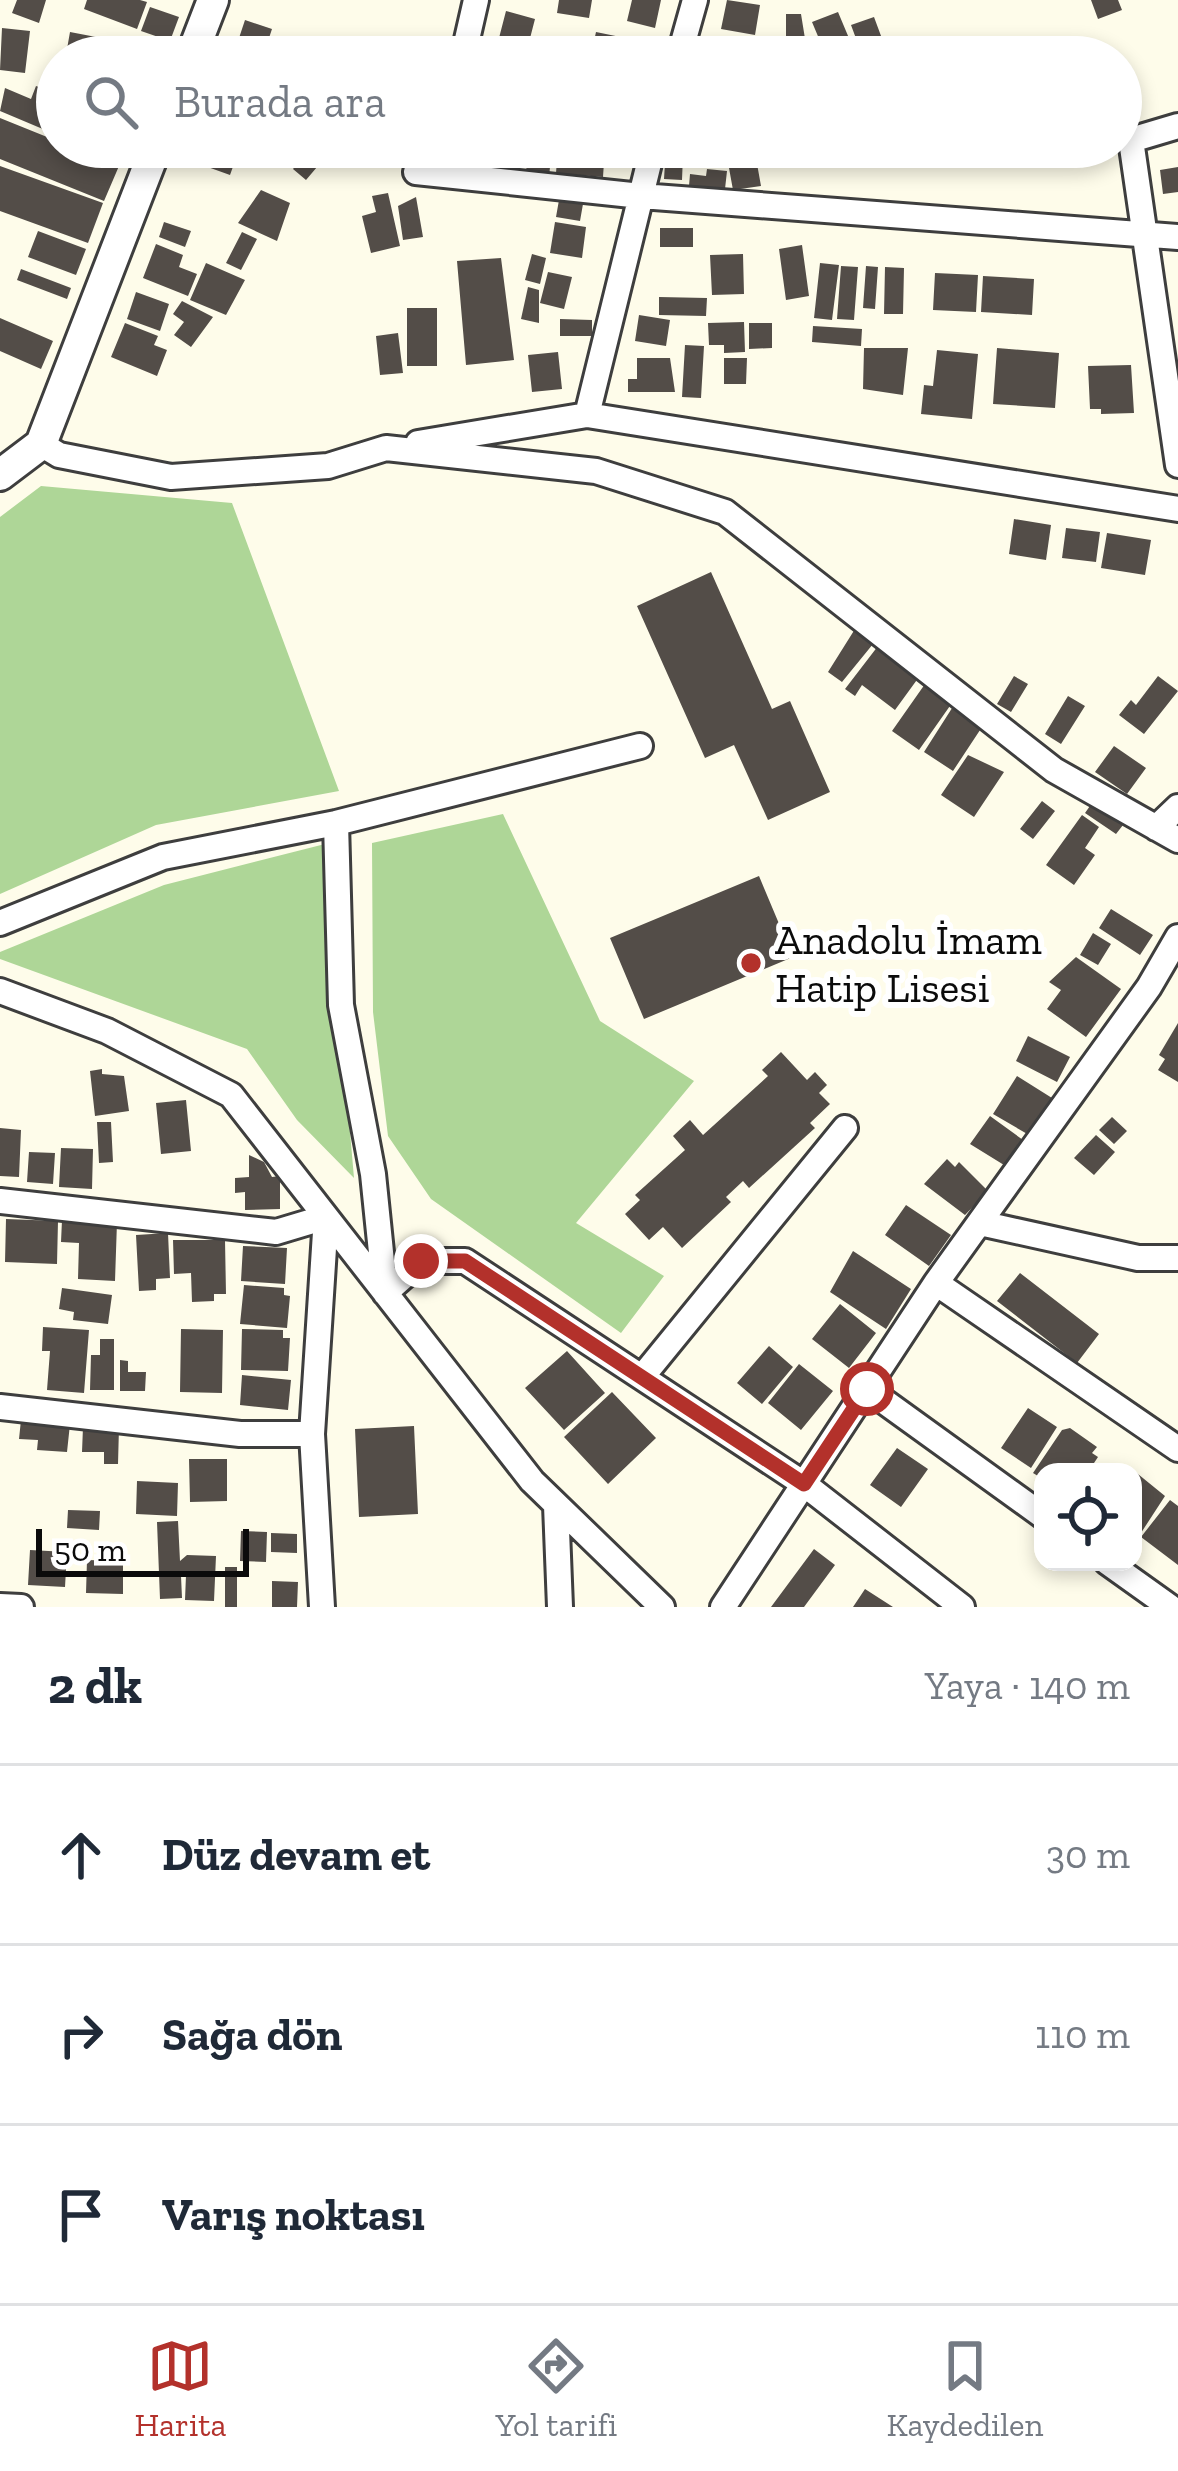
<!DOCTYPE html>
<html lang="tr">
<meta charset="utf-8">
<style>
:root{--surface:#fff;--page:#f2f2f3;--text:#1f2937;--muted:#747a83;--line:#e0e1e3;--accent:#b3312b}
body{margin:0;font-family:"Zilla Slab",serif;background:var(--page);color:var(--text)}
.controls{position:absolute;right:36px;bottom:36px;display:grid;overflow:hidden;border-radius:24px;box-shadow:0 6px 18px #0003}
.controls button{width:108px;height:108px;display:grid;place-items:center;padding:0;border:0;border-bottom:3px solid var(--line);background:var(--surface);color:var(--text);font:60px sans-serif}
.scale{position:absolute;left:36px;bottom:30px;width:213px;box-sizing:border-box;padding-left:12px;border:6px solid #0b0b0b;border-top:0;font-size:33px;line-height:42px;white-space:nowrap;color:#0b0b0b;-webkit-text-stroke:9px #fff;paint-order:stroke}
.stop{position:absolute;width:36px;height:36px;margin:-27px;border:9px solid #b3312b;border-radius:50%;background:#fff}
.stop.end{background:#b3312b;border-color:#fff;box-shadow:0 3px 12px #0008}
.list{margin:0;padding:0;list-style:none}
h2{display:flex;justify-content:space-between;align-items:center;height:156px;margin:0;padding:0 48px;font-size:51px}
h2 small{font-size:39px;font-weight:400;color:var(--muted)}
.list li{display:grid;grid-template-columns:78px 1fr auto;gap:36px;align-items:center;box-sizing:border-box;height:180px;padding:0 48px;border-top:3px solid var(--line)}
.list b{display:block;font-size:45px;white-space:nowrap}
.list em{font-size:39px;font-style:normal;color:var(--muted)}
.icon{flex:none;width:66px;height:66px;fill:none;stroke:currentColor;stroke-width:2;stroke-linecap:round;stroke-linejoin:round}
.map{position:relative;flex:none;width:1178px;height:1607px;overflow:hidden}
.search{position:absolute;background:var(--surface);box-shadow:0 6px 18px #0003;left:36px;right:36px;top:36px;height:132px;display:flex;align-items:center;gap:30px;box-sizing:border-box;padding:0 42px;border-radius:66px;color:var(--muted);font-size:45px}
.sheet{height:696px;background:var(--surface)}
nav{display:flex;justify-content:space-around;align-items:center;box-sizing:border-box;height:168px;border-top:3px solid var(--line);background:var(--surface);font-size:33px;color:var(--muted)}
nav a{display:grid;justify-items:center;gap:6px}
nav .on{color:var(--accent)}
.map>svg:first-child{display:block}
.forest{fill:#aed697}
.building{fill:#534d48}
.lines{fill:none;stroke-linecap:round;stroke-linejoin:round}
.minor-casing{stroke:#3e3e3e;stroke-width:30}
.tertiary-casing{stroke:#3e3e3e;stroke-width:36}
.minor{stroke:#fff;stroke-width:24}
.tertiary{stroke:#fff;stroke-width:30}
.route{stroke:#b3312b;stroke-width:15}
.poi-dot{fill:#b3312b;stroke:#fff;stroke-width:4.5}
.labels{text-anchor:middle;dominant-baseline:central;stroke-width:12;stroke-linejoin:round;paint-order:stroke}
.poi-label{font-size:42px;fill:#0b0b0b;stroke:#fff;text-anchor:start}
</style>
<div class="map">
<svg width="1178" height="1607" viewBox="0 0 1178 1607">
<rect width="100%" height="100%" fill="#fefcea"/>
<path class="forest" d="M41,486L232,503L339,791L156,825L0,894V517Z
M503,814L600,1021L694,1081L576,1223L664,1276L621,1333L431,1199L388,1136L373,1012L372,843Z
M325,844L354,1178L297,1120L247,1049L0,959V952L164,885Z"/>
<path class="building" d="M17,0H46L39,23L12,13Z
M87,0H140L147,2L137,29L84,9Z
M559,0H592L589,18L557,13Z
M632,0H661L655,28L627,21Z
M727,0L760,5L755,35L721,29Z
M1091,0H1118L1122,10L1098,19Z
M150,7L179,17L170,41L141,31Z
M506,11L535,19L528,46L499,38Z
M838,12L851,43L825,53L812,22Z
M786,14H801L807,51H786Z
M874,17L884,44L861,52L851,25Z
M245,20L272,29L264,53L237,44Z
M2,28L30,31L25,73L0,70Z
M70,32L96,37L93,54L67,49Z
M596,32L640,41L637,57L592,50Z
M694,36L756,49L755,57L691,52Z
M110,38L165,48L164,57H107Z
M36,86L57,94V135L0,111L5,88L31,99Z
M0,118L57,141V147H72L119,166L104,201L0,159Z
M196,147L239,150L230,175L191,161Z
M299,147H334L306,180L293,169L301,159L294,153Z
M558,147H605L603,177L556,173Z
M666,147H677L676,155H683L682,180L664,179Z
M727,147H754L761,186L733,190L729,168L740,166L738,156L729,158Z
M520,154L551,157L549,177L525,174L527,166L518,165Z
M0,166L103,203L88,243L0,211Z
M1178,167V192L1163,194L1160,170Z
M707,169L727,171L725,189L689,186L690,174L706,176Z
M261,190L290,203L277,241L238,223Z
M388,193L400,246L371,253L362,216L376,212L372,196Z
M416,197L423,237L403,240L398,206Z
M559,200L583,204L580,221L556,217Z
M164,222L191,231L185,247L159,237Z
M555,222L586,227L582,258L550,253Z
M660,228H693V247H660Z
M38,231L86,249L76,275L28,257Z
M242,232L257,239L241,270L226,263Z
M156,244L183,255L179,267L197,274L188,296L143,278Z
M802,245L809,296L786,300L779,249Z
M532,254L546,258L540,284L525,280Z
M743,254L744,294L712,295L710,255Z
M501,258L514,360L466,365L457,261Z
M206,263L245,280L226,315L190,300Z
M820,263L839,265L832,320L814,318Z
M841,266L858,267L854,320L837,319Z
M866,266L878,267L875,309L863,308Z
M885,267L904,268L903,314H884Z
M21,269L71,288L67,299L17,280Z
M548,272L572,277L564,309L540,303Z
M935,273L978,275L976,312L933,310Z
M983,276L1034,279L1032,315L981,312Z
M528,287L539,290V323L521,319Z
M136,292L169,304L160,331L127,319Z
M659,297L707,298L706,316L659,315Z
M182,301L213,317L191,347L174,335L184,322L173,314Z
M407,308H437V366H407Z
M639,315L670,320L666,346L635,341Z
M0,318L53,341L41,369L0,351Z
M560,319L592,320V336H560Z
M744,322L745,352L724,353V345H709L708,323Z
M125,323L158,336L154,345L167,350L157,376L111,357Z
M749,323H772V348L749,349Z
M813,326L862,329L861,346L812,342Z
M398,333L403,373L380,375L376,336Z
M685,345L704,346L701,398L682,397Z
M864,348H908L903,395L863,389Z
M997,348L1059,353L1055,408L993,404Z
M937,350L978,354L972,419L921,414L924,385L933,386Z
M558,352L562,389L532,392L528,355Z
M637,358H670L675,392H628V379H637Z
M724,358H747L746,384H724Z
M1131,365L1134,413L1101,414V409H1090L1088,366Z
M1014,519L1051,525L1046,560L1009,554Z
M1066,528L1100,532L1096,562L1062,558Z
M1107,533L1151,540L1145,575L1101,568Z
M711,572L772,709L790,701L830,792L768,820L734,745L705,758L637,606Z
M855,629L873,644L842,682L828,672Z
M878,646L919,677L895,710L862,685L855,696L845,689Z
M1014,676L1028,684L1011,712L997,704Z
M1158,676L1178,691L1144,734L1119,715L1131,700L1136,705Z
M925,684L952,703L919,750L892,731Z
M1068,696L1085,706L1061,744L1045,734Z
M954,705L984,724L953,771L924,752Z
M1114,746L1146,768L1127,794L1095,772Z
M968,755L1004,772L974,817L941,795Z
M1042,801L1055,811L1033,839L1020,829Z
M1092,803L1123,825L1116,834L1085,813Z
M1082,815L1099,827L1085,848L1095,855L1074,885L1046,865Z
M759,876L793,957L644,1019L610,938Z
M1111,909L1153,935L1140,955L1099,928Z
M1093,933L1111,944L1098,965L1080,955Z
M1076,957L1121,989L1086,1037L1047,1009L1061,990L1049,982Z
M1178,1023V1082L1158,1070L1165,1059L1159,1055Z
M1028,1036L1070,1057L1057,1082L1016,1061Z
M781,1052L807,1080L815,1072L827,1085L819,1093L830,1104L810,1123L815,1128L749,1188L743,1181L726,1197L731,1202L682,1248L663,1227L649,1240L625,1214L640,1200L635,1195L685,1150L673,1136L690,1120L703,1135L768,1076L762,1070Z
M102,1069V1074L124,1076L129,1111L95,1116L90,1071Z
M1017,1076L1052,1098L1029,1135L993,1114Z
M186,1100L191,1151L161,1154L156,1103Z
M990,1116L1023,1140L1004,1165L970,1144Z
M1112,1117L1127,1131L1114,1144L1099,1130Z
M97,1122H111L113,1162L99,1163Z
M0,1128L21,1130L19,1177L0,1176Z
M1096,1135L1115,1152L1094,1175L1074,1158Z
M61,1148L93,1149L92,1189L59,1187Z
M29,1152L55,1153L53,1184L27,1182Z
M249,1155L264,1162L272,1177L280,1176V1209L245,1210V1192L235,1193V1178L249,1177Z
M947,1159L955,1167L959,1162L988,1191L965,1215L924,1184Z
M906,1205L951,1235L929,1266L885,1235Z
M6,1219L58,1221L57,1264L5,1262Z
M62,1220L117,1222L115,1281L78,1279L79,1243L61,1242Z
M168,1233L170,1278L156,1279V1290L139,1291L136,1235Z
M173,1240H225L226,1294H214V1301L192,1302L191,1273L174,1274Z
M243,1246L287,1248L285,1284L241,1281Z
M853,1251L911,1289L886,1329L830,1292Z
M1020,1273L1099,1334L1077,1363L997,1301Z
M244,1285L284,1288V1295L290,1296L287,1328L240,1324Z
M62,1288L112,1295L108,1324L73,1320L74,1312L59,1309Z
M840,1304L876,1333L849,1368L812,1339Z
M43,1327L89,1330L84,1393L47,1390L50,1351H42Z
M181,1329L223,1330L222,1393L180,1392Z
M242,1329L283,1330V1338H290L288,1371L241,1370Z
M100,1339H114V1390H90L91,1355H100Z
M769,1346L793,1367L762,1404L737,1383Z
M567,1351L605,1393L564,1430L525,1388Z
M120,1360L128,1361V1372H146L145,1391H120Z
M799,1364L833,1391L801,1430L768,1403Z
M242,1375L291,1380L288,1410L240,1405Z
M612,1392L656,1438L608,1484L564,1437Z
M1028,1408L1057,1427L1031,1468L1001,1448Z
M21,1420L70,1424L67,1452L37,1450L38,1440L19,1439Z
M414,1426L418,1514L359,1517L355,1429Z
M83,1427H119L118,1464H104V1452H82Z
M1070,1428L1097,1447L1092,1453L1098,1457L1088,1472H1043V1479L1033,1473L1062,1430Z
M897,1448L928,1469L901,1507L870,1485Z
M189,1459H227V1501L190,1502Z
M1133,1470L1165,1496L1139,1536L1133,1532Z
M137,1481L178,1483L177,1516L136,1514Z
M1170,1500L1178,1506V1565L1141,1537Z
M68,1510L100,1511L99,1530L67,1528Z
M178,1521L180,1561L187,1555L216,1556L214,1601L185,1600L186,1575L181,1576L182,1598L160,1599L157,1522Z
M241,1531L267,1532L266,1562L240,1561Z
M271,1533L297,1534V1553L271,1552Z
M814,1549L835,1565L804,1607H771Z
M30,1550L67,1552L65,1587L28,1585Z
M87,1560L123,1561V1594L86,1593Z
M225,1567H237V1607H225Z
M272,1581L298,1582L297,1607H272Z
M865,1589L893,1607H853Z"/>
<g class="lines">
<g class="minor-casing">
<path id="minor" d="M463,57L476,0
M679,57L695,0
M1178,126L1131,140L1178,465
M416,172L641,196L1178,237
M587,415L653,147
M418,443L587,415L1178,509
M41,444L59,455L171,477L328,466L386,448L596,471L725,512L1054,770L1178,840
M336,823L341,1005L373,1174L385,1291
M1156,828L1178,807
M0,923L163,857L336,823L640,746
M0,991L107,1031L231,1095L532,1481L662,1607
M0,1201L276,1232L326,1217L312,1434L322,1607
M980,1223L1138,1258H1178
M936,1283L1178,1449
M385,1293L421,1261H465L804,1484L962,1607
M642,1377L845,1128
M867,1389L1043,1516
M0,1407L240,1434H312
M556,1505L560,1607
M1107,1562L1170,1607
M0,1606L21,1607
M723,1607L936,1283L1149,987L1178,937"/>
</g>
<g class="tertiary-casing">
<path id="tertiary" d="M191,57L213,0
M0,475L41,444L156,147"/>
</g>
<use href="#minor" class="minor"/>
<use href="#tertiary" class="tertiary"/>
</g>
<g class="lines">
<path class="route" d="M421,1261H465L804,1484L867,1389"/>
</g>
<circle class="poi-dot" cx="751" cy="963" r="12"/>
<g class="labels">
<g class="poi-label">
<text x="775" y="939">Anadolu İmam<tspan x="775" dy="48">Hatip Lisesi</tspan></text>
</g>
</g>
</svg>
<div class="controls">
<button><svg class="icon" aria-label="locate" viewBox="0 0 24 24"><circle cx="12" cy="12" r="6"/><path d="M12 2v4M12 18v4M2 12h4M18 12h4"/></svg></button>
</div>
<div class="scale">50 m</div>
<div class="stop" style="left:867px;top:1389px"></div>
<div class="stop end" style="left:421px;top:1261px"></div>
<div class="search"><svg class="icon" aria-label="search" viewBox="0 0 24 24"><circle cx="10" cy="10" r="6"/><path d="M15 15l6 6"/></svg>Burada ara</div>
</div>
<section class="sheet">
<h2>2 dk<small>Yaya · 140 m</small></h2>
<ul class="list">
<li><svg class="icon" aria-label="ahead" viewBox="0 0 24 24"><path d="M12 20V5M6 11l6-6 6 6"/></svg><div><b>Düz devam et</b></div><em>30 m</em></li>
<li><svg class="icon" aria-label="right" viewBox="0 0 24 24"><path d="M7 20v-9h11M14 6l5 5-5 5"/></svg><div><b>Sağa dön</b></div><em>110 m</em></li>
<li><svg class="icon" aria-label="arrive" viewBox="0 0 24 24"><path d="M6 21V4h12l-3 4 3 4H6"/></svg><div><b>Varış noktası</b></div></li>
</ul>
</section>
<nav>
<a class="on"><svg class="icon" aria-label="map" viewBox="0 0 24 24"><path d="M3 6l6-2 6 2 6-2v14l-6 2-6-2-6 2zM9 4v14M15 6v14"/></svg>Harita</a>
<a><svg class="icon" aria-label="directions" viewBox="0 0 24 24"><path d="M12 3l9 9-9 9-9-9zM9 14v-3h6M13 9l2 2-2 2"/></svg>Yol tarifi</a>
<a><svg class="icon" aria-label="saved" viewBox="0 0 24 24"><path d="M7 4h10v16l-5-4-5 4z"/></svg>Kaydedilen</a>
</nav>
